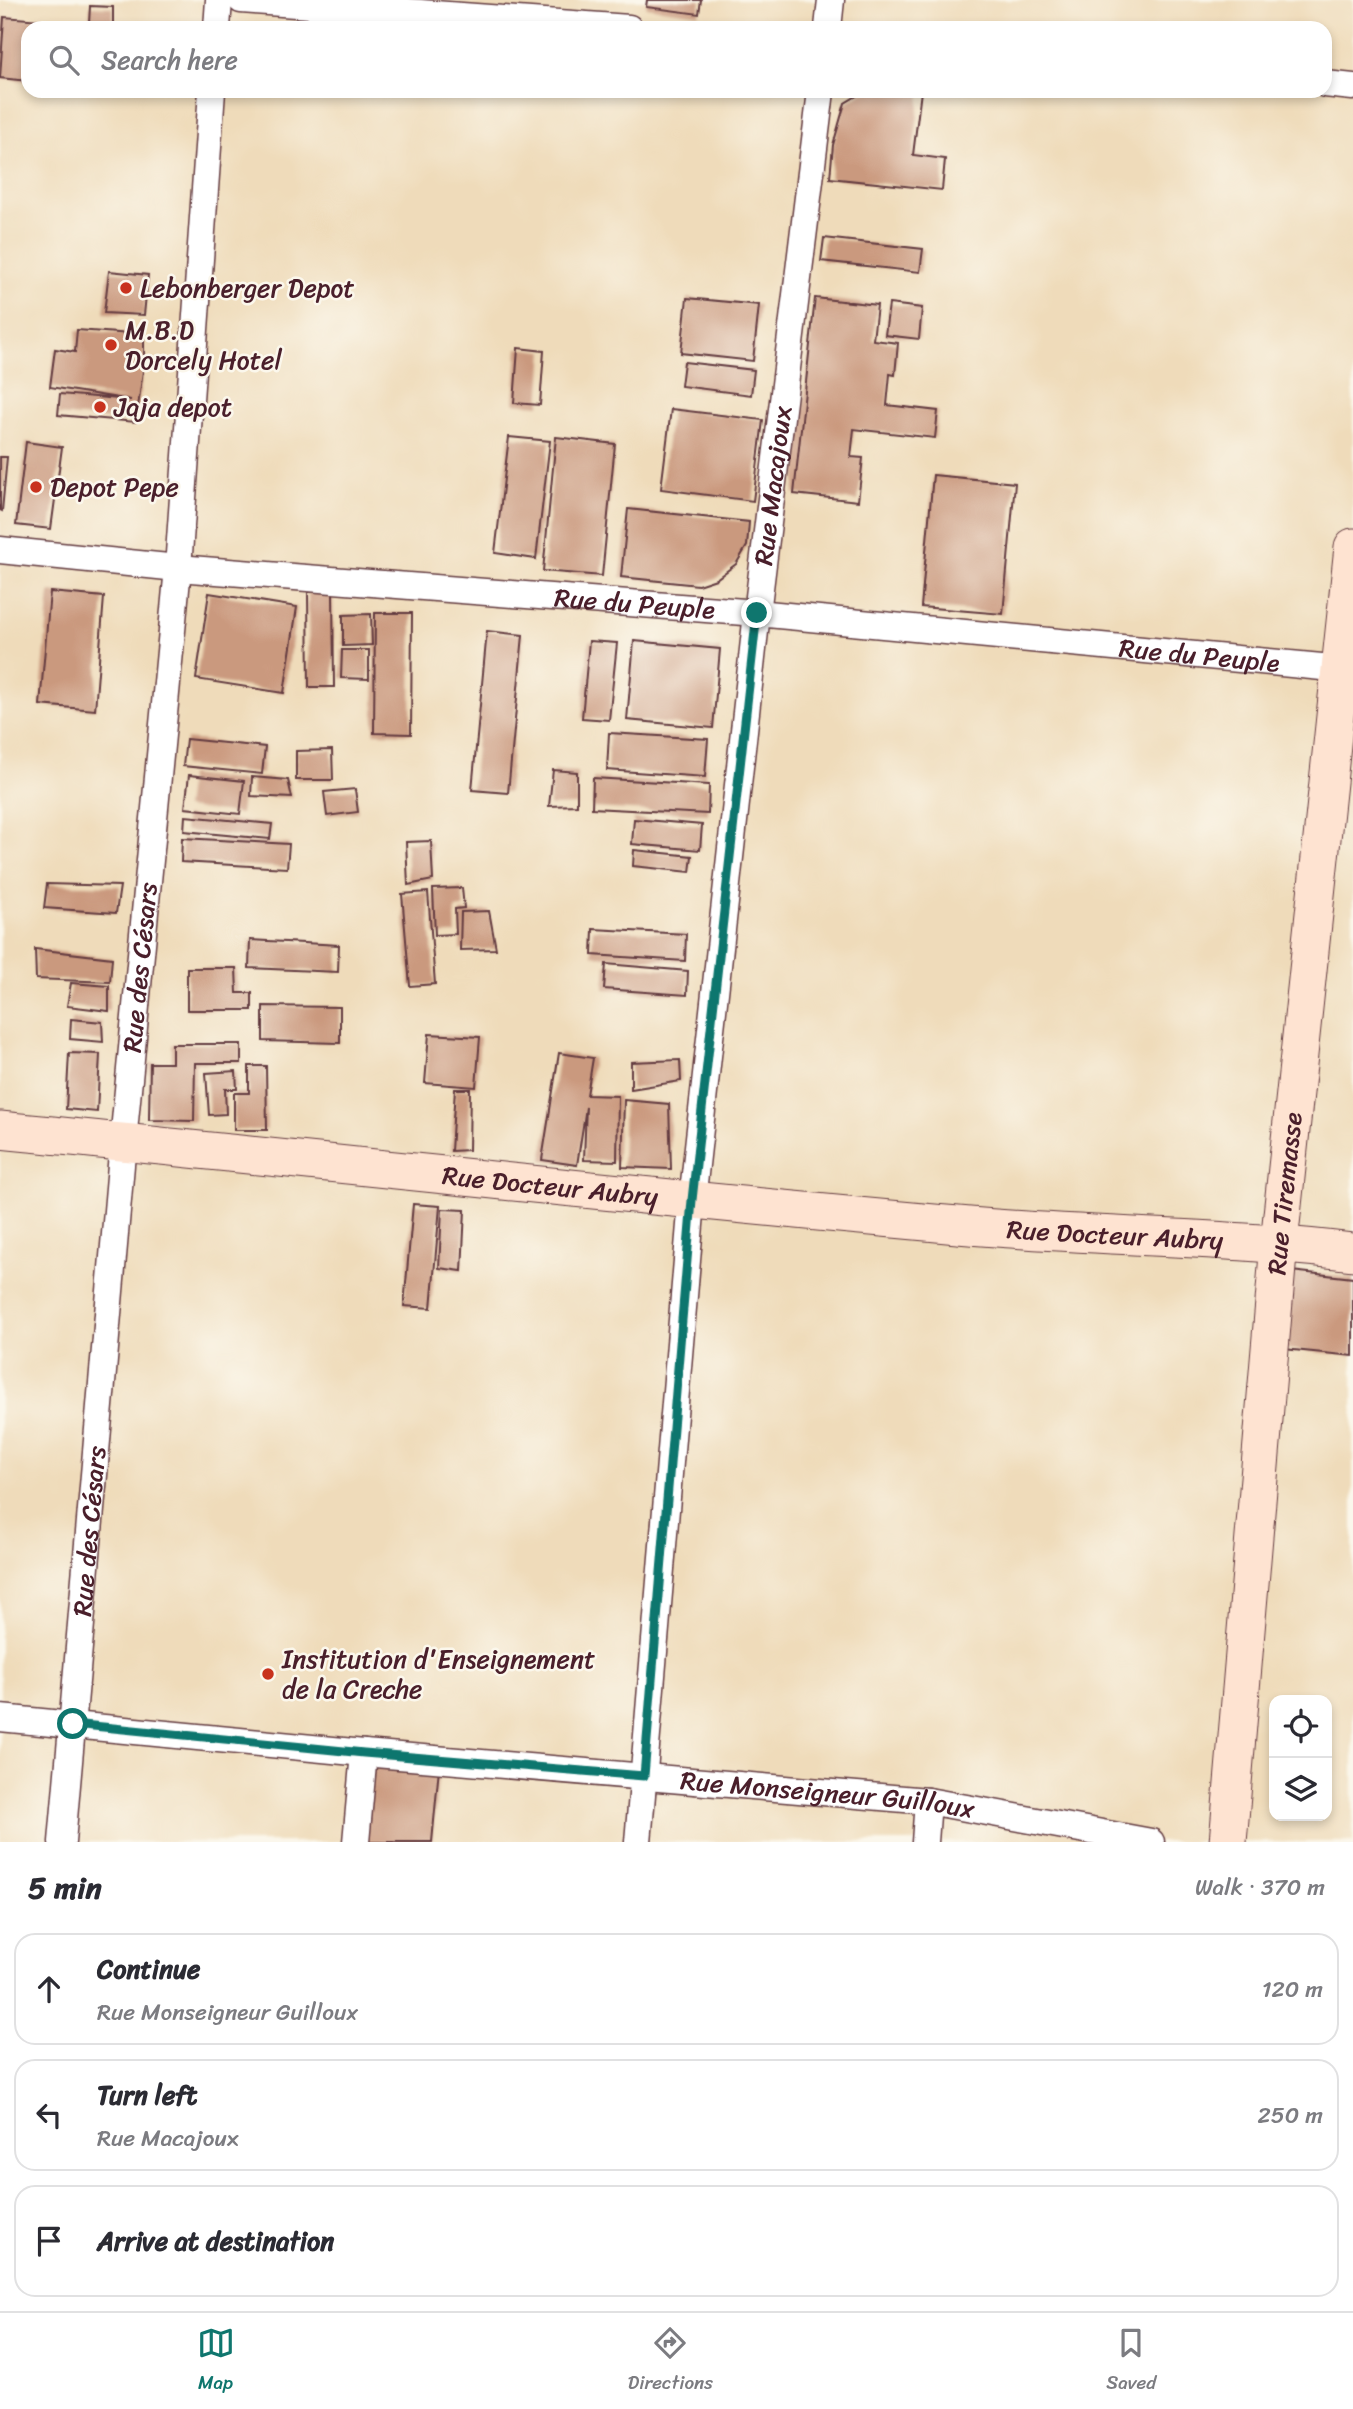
<!DOCTYPE html>
<meta charset="utf-8">
<style>
:root{--surface:#fff;--page:#f7f7f7;--text:#2b2b33;--muted:#7c7c81;--line:#e1e1e2;--accent:#0f766e}
body{margin:0;font-family:Sriracha,sans-serif;background:var(--page);color:var(--text)}
.controls{position:absolute;right:21px;bottom:21px;display:grid;overflow:hidden;border-radius:14px;box-shadow:0 4px 10px #0003}
.controls button{width:63px;height:63px;display:grid;place-items:center;padding:0;border:0;border-bottom:2px solid var(--line);background:var(--surface);color:var(--text);font:35px sans-serif}
.stop{position:absolute;width:21px;height:21px;margin:-16px;border:5px solid #0f766e;border-radius:50%;background:#fff}
.stop.end{background:#0f766e;border-color:#fff;box-shadow:0 2px 7px #0008}
.list{margin:0;padding:0;list-style:none}
h2{display:flex;justify-content:space-between;align-items:center;height:91px;margin:0;padding:0 28px;font-size:30px}
h2 small{font-size:23px;font-weight:400;color:var(--muted)}
.list li{display:grid;grid-template-columns:46px 1fr auto;gap:21px;align-items:center;box-sizing:border-box;height:112px;margin:0 14px 14px;padding:0 14px;border:2px solid var(--line);border-radius:21px}
.list b{display:block;font-size:26px;white-space:nowrap}
.list p{margin:0;font-size:23px;white-space:nowrap;color:var(--muted)}
.list em{font-size:23px;font-style:normal;color:var(--muted)}
.icon{flex:none;width:38px;height:38px;fill:none;stroke:currentColor;stroke-width:2;stroke-linecap:round;stroke-linejoin:round}
.map{position:relative;flex:none;width:1353px;height:1842px;overflow:hidden}
.search{position:absolute;background:var(--surface);box-shadow:0 4px 10px #0003;left:21px;right:21px;top:21px;height:77px;display:flex;align-items:center;gap:18px;box-sizing:border-box;padding:0 24px;border-radius:21px;color:var(--muted);font-size:26px}
.sheet{height:469px;background:var(--surface)}
nav{display:flex;justify-content:space-around;align-items:center;box-sizing:border-box;height:98px;border-top:2px solid var(--line);background:var(--surface);font-size:19px;color:var(--muted)}
nav a{display:grid;justify-items:center;gap:4px}
nav .on{color:var(--accent)}
.map>svg:first-child{display:block}
.building{fill:#ca997e}
.lines{fill:none;stroke-linecap:round;stroke-linejoin:round}
.street-casing{stroke:#633b40;stroke-width:29}
.secondary-casing{stroke:#633b40;stroke-width:39}
.street{stroke:#fff;stroke-width:26}
.secondary{stroke:#fee3d1;stroke-width:37}
.route{stroke:#0f766e;stroke-width:9}
.poi-dot{fill:#c8321e;stroke:#fbf7ec;stroke-width:2.5}
.labels{text-anchor:middle;dominant-baseline:central;stroke-width:5;stroke-linejoin:round;paint-order:stroke}
.poi-label{font-size:26px;fill:#4a1f2b;stroke:#fbf7ec;text-anchor:start}
.street-label{font-size:26px;fill:#4a1f2b;stroke:#fbf7ec}
</style>
<div class="map">
<svg width="1353" height="1842" viewBox="0 0 1353 1842">
<rect width="100%" height="100%" fill="#fbf7ec"/>
<filter id="ink" filterUnits="userSpaceOnUse"><feTurbulence type="fractalNoise" baseFrequency=".0143" numOctaves="2"/><feDisplacementMap in="SourceGraphic" scale="14" xChannelSelector="R" yChannelSelector="G"/><feConvolveMatrix kernelMatrix="1 2 1 2 8 2 1 2 1" color-interpolation-filters="sRGB"/></filter>
<filter id="wash" filterUnits="userSpaceOnUse"><feTurbulence type="fractalNoise" baseFrequency=".00686" numOctaves="4" result="noise"/><feDisplacementMap in="SourceGraphic" scale="28" xChannelSelector="R" yChannelSelector="G"/><feGaussianBlur stdDeviation="1.57" result="paint"/><feColorMatrix in="noise" values="0 0 0 0 0 0 0 0 0 0 0 0 0 0 0 0 0 1.4 0 .05"/><feComposite in="paint" operator="in"/></filter>
<g filter="url(#wash)">
<rect width="100%" height="100%" fill="#efdbba"/>
<g id="blocks">
<path class="building" d="M647,0H701L699,14L646,7Z
M90,6L113,7V28H28V81L0,78L4,17L89,24Z
M865,91H921L913,155L945,159L942,190L830,178L833,145L845,103Z
M824,238L923,249L920,272L821,261Z
M109,271L148,275L144,315L104,313Z
M687,298L759,305L753,361L681,353Z
M815,298L877,305L873,340L898,343L895,375L890,374L887,405L938,411L935,438L854,429L851,457L863,458L858,501L794,494Z
M889,304L922,308L919,339L885,335Z
M77,330L144,335V363L136,422L58,415L60,394L131,400L50,387L55,349L75,352Z
M518,348L544,351L540,405L514,403Z
M684,362L754,370L751,395L681,386Z
M671,409L763,420L753,501L661,489Z
M509,437L550,441L536,559L495,553Z
M556,437L615,444L602,576L543,571Z
M26,442L62,447L51,529L16,525Z
M0,457H7L2,511L0,510Z
M933,475L1015,483L1003,614L921,607Z
M628,509L749,522L747,546L736,564L716,579L698,585L621,577Z
M50,592L104,597L95,710L40,705Z
M308,592H333L334,687H309Z
M209,593L297,607L284,693L196,679Z
M375,613H412L411,734L374,733Z
M371,614L372,645L343,646V615Z
M487,631L523,635L508,793L472,790Z
M589,641L617,643L609,720L582,718Z
M634,641L720,649L713,728L627,720Z
M342,650H369V679L341,678Z
M609,733L708,739L705,777L607,770Z
M186,739L265,747L262,774L183,766Z
M332,750L333,780H296V751Z
M553,770L577,772V805L549,806Z
M189,775L244,781L240,814L185,808Z
M252,777L288,780L292,798L251,796Z
M593,778L709,785L708,814L592,808Z
M355,789L358,812L327,816L324,792Z
M185,816L272,824L270,839L184,831Z
M634,819L702,825L700,850L632,844Z
M182,838L289,844L287,868L181,862Z
M431,841L433,880L408,885L406,842Z
M634,850L692,856L690,872L633,866Z
M47,884L120,886L116,913L44,908Z
M462,888L464,908L455,909L456,934L435,935L433,889Z
M428,892L435,984L410,986L402,894Z
M489,911L496,949L460,950L461,912Z
M593,929L686,934L685,961L592,955Z
M250,940L339,945L338,972L249,968Z
M35,949L112,958L110,982L36,979Z
M606,964L688,971L687,995L604,989Z
M187,968H236L237,993H252V1010H187Z
M71,983L109,986V1011L67,1006Z
M263,1006L340,1007V1043L263,1041Z
M71,1019L102,1022L103,1042L70,1039Z
M429,1034L480,1037L476,1087L425,1083Z
M172,1044H241V1063H195L194,1121L149,1120L150,1063H172Z
M69,1053L100,1054L97,1112L66,1109Z
M559,1053L593,1058L587,1095L618,1096L617,1161L584,1160L586,1107L577,1165L542,1160Z
M680,1060L681,1081L631,1089V1062Z
M249,1066H266L267,1130H234V1093H249Z
M236,1071L237,1089H225L226,1114L209,1115L206,1073Z
M455,1089H470L469,1150L451,1151Z
M624,1100L669,1104L671,1169L622,1167Z
M413,1204L440,1206L431,1308L404,1306Z
M442,1209L465,1210L462,1271L439,1268Z
M1291,1271L1353,1278V1356L1284,1349Z
M371,1762L439,1768L432,1842H364Z"/>
</g>
</g>
<g filter="url(#ink)">
<use href="#blocks" fill-opacity="0" stroke="#633b40" stroke-width="2"/>
<g class="lines">
<g class="street-casing">
<g id="street">
<path d="M241,0L629,28"/>
<path d="M217,28L219,0"/>
<path d="M828,28L831,0"/>
<path d="M1325,84L1353,87"/>
<path id="s1" d="M0,550L178,568L757,613L1353,670"/>
<path id="s2" d="M0,1718L364,1753L928,1801L1151,1842"/>
<path id="s3" d="M62,1842L123,1142L178,568L212,91"/>
<path d="M356,1842L364,1753"/>
<path id="s4" d="M638,1842L692,1201L757,613L821,91"/>
<path d="M925,1842L928,1801"/>
</g>
</g>
<g class="secondary-casing">
<g id="secondary">
<path id="s5" d="M0,1130C319,1161 638,1197 958,1225C1090,1237 1222,1236 1353,1252"/>
<path id="s6" d="M1228,1842L1279,1243L1353,547"/>
</g>
</g>
<use href="#street" class="street"/>
<use href="#secondary" class="secondary"/>
</g>
</g>
<g class="lines" filter="url(#ink)">
<path class="route" d="M73,1724L364,1753L644,1776L692,1200L757,613"/>
</g>
<g class="poi-dot">
<circle cx="126" cy="288" r="7"/>
<circle cx="111" cy="345" r="7"/>
<circle cx="100" cy="407" r="7"/>
<circle cx="36" cy="487" r="7"/>
<circle cx="268" cy="1674" r="7"/>
</g>
<g class="labels">
<g class="poi-label">
<text x="140" y="288">Lebonberger Depot</text>
<text x="125" y="330">M.B.D<tspan x="125" dy="30">Dorcely Hotel</tspan></text>
<text x="114" y="407">Jaja depot</text>
<text x="50" y="487">Depot Pepe</text>
<text x="282" y="1659">Institution d'Enseignement<tspan x="282" dy="30">de la Creche</tspan></text>
</g>
<g class="street-label">
<text stroke="none"><textPath href="#s4" startOffset="1363">Rue Macajoux</textPath></text>
<text stroke="none"><textPath href="#s1" startOffset="637">Rue du Peuple</textPath></text>
<text stroke="none"><textPath href="#s1" startOffset="1204">Rue du Peuple</textPath></text>
<text stroke="none"><textPath href="#s3" startOffset="878">Rue des Césars</textPath></text>
<text stroke="none"><textPath href="#s5" startOffset="553">Rue Docteur Aubry</textPath></text>
<text stroke="none"><textPath href="#s6" startOffset="651">Rue Tiremasse</textPath></text>
<text stroke="none"><textPath href="#s5" startOffset="1120">Rue Docteur Aubry</textPath></text>
<text stroke="none"><textPath href="#s3" startOffset="312">Rue des Césars</textPath></text>
<text stroke="none"><textPath href="#s2" startOffset="831">Rue Monseigneur Guilloux</textPath></text>
</g>
</g>
</svg>
<div class="controls">
<button><svg class="icon" aria-label="locate" viewBox="0 0 24 24"><circle cx="12" cy="12" r="6"/><path d="M12 2v4M12 18v4M2 12h4M18 12h4"/></svg></button>
<button><svg class="icon" aria-label="layers" viewBox="0 0 24 24"><path d="M12 4l9 5-9 5-9-5zM3 14l9 5 9-5"/></svg></button>
</div>
<div class="stop" style="left:73px;top:1724px"></div>
<div class="stop end" style="left:757px;top:613px"></div>
<div class="search"><svg class="icon" aria-label="search" viewBox="0 0 24 24"><circle cx="10" cy="10" r="6"/><path d="M15 15l6 6"/></svg>Search here</div>
</div>
<section class="sheet">
<h2>5 min<small>Walk · 370 m</small></h2>
<ul class="list">
<li><svg class="icon" aria-label="ahead" viewBox="0 0 24 24"><path d="M12 20V5M6 11l6-6 6 6"/></svg><div><b>Continue</b><p>Rue Monseigneur Guilloux</p></div><em>120 m</em></li>
<li><svg class="icon" aria-label="left" viewBox="0 0 24 24"><path d="M17 20v-9H6M10 6l-5 5 5 5"/></svg><div><b>Turn left</b><p>Rue Macajoux</p></div><em>250 m</em></li>
<li><svg class="icon" aria-label="arrive" viewBox="0 0 24 24"><path d="M6 21V4h12l-3 4 3 4H6"/></svg><div><b>Arrive at destination</b></div></li>
</ul>
</section>
<nav>
<a class="on"><svg class="icon" aria-label="map" viewBox="0 0 24 24"><path d="M3 6l6-2 6 2 6-2v14l-6 2-6-2-6 2zM9 4v14M15 6v14"/></svg>Map</a>
<a><svg class="icon" aria-label="directions" viewBox="0 0 24 24"><path d="M12 3l9 9-9 9-9-9zM9 14v-3h6M13 9l2 2-2 2"/></svg>Directions</a>
<a><svg class="icon" aria-label="saved" viewBox="0 0 24 24"><path d="M7 4h10v16l-5-4-5 4z"/></svg>Saved</a>
</nav>
